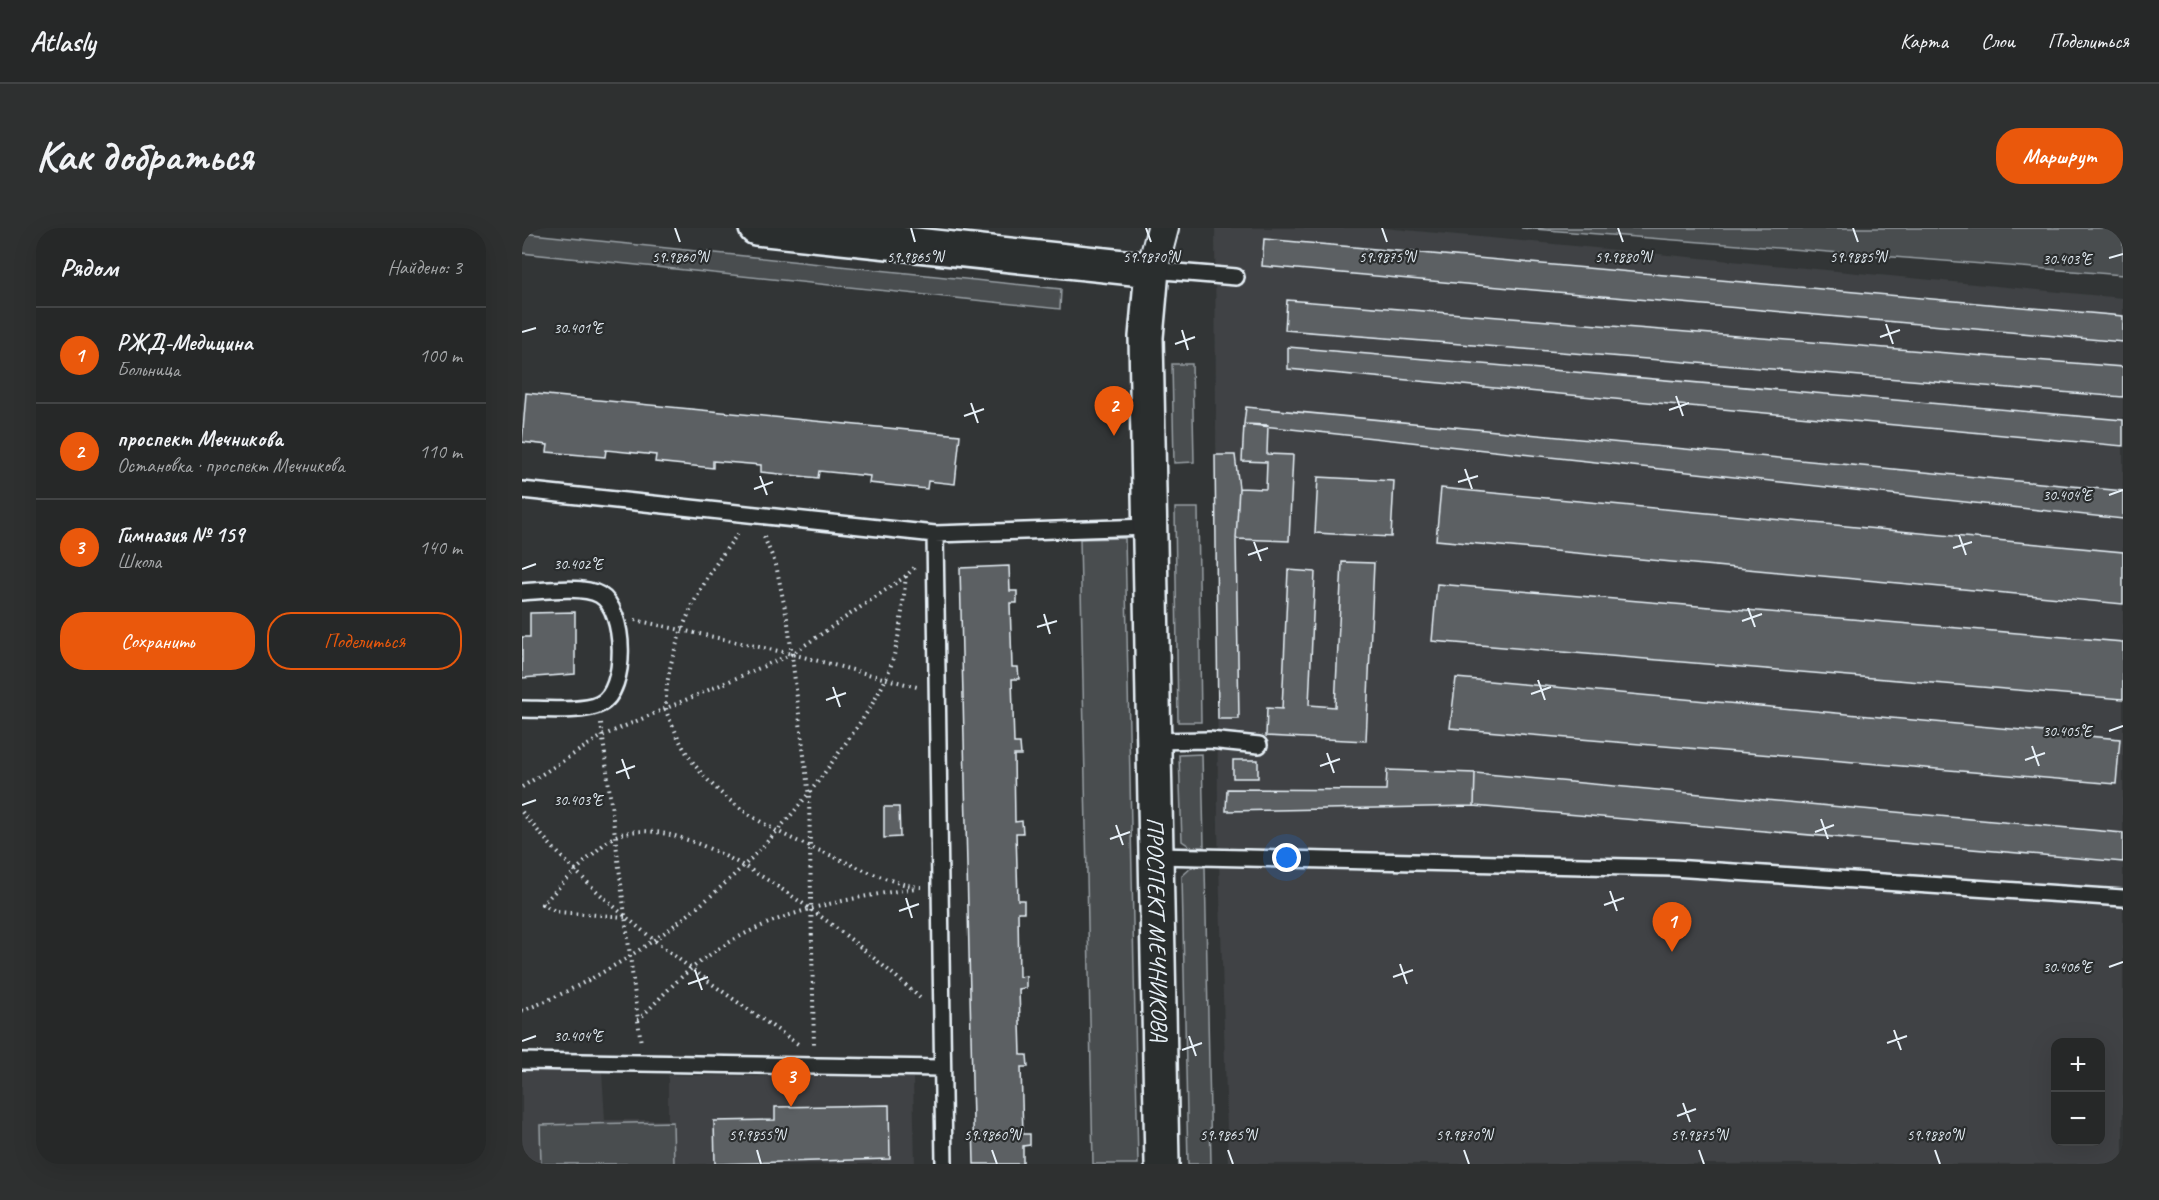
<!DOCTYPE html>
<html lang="ru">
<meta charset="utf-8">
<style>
:root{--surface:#262828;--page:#2e3030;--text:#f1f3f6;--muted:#a4a6a8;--line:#424445;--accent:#ea580c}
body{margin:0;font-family:Caveat,sans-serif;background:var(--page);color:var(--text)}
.controls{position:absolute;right:18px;bottom:18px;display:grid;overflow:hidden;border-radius:12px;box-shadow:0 6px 24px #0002}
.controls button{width:54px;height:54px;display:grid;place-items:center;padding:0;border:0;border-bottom:2px solid var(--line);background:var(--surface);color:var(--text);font:30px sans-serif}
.you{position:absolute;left:765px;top:630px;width:21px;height:21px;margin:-15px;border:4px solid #fff;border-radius:50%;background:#1a73e8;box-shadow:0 0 0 9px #1a73e833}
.badge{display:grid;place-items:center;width:39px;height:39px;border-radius:50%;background:var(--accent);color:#fff;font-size:20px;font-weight:700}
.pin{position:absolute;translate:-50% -50px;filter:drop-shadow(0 2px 3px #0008)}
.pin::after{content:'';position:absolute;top:32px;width:21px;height:18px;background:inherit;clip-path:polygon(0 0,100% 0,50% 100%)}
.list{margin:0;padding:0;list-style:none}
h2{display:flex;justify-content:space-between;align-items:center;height:78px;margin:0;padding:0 24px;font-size:26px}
h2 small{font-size:20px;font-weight:400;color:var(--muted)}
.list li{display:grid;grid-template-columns:39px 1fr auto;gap:18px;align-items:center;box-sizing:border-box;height:96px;padding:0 24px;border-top:2px solid var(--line)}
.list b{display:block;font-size:22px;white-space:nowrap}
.list p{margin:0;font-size:20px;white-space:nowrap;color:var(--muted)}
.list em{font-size:20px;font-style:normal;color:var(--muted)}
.actions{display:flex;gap:12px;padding:18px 24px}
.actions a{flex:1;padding:14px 0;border:2px solid var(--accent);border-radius:24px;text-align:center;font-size:21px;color:var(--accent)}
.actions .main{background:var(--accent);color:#fff}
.map{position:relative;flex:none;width:1601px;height:936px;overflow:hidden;border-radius:24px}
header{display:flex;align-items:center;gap:36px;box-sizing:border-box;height:84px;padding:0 30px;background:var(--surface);border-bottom:2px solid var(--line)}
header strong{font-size:28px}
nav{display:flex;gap:33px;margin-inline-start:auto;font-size:21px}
.intro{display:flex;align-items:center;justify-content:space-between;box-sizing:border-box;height:144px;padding:0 36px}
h1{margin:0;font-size:42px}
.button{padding:15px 27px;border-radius:24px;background:var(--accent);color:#fff;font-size:21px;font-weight:700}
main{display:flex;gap:36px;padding:0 36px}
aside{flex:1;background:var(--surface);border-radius:24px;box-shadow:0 6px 24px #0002}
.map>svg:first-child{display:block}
.built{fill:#3f4244;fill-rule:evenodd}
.green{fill:#494d4f;stroke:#989fa4;stroke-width:1.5}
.building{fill:#5c6063;stroke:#e8f1f8;stroke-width:1.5}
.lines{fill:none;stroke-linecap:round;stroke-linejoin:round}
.service-casing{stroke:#e8f1f8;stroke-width:20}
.minor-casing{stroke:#e8f1f8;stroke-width:34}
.tertiary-casing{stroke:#e8f1f8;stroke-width:38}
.path{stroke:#e8f1f8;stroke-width:4;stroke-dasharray:1.5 4.5;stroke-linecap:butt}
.service{stroke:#2a2d2e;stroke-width:15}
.minor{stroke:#2a2d2e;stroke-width:30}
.tertiary{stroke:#2a2d2e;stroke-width:33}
.ticks{fill:none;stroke:#e8f1f8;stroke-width:2}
.labels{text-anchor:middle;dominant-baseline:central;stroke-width:4.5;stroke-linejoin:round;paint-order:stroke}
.street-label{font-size:24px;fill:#e8f1f8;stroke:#2a2d2e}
.ticks-label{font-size:15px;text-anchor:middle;fill:#e8f1f8;stroke:#2a2d2e;stroke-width:4.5;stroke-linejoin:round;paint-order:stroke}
</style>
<header>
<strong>Atlasly</strong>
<nav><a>Карта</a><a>Слои</a><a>Поделиться</a></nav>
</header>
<div class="intro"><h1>Как добраться</h1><a class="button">Маршрут</a></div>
<main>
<aside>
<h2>Рядом<small>Найдено: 3</small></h2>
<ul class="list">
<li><span class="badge">1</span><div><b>РЖД-Медицина</b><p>Больница</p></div><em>100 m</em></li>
<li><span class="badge">2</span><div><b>проспект Мечникова</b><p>Остановка · проспект Мечникова</p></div><em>110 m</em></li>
<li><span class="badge">3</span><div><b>Гимназия № 159</b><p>Школа</p></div><em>140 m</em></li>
</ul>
<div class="actions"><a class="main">Сохранить</a><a>Поделиться</a></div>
</aside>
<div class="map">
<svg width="1601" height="936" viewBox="0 0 1601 936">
<rect width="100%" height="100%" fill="#323536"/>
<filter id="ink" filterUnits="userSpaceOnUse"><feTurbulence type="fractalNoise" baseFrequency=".0167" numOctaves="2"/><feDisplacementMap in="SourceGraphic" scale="12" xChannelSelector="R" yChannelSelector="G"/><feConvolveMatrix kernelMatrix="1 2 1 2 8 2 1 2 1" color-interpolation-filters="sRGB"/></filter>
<g filter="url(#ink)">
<path class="built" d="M693,0H862L1601,70V936H706L696,602ZM1534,814H1578V914H1534Z
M0,842L80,843L83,892H146V847L391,850L393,936H0Z"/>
<path class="green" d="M999,0H1601V47Z
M0,5L539,61L538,81L0,25Z
M650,136H670L672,234L652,235Z
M653,280H676L679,494H656Z
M603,310L616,936H571L558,311Z
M680,526L682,619H669L660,613L657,527Z
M670,639H683L689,936H666L660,648Z
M151,894L152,936H19L18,897Z"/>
<path class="building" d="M742,11L1601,88V114L740,38Z
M765,72L1601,139V169L763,102Z
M766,119L1601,192V218L766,141Z
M4,165L438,207L433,256L406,253L405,261L347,255L348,248L297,243L296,250L239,244V237L191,233V240L133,234L134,227L84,222L83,229L25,224L26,217L0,214Z
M724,179L1601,263V291L722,196Z
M722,196L746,197L745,226L771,227L767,313L714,311L717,260L744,261L745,234L720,233Z
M693,227H713L717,260L714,311L717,491H696Z
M796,249L872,253L869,309L793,305Z
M919,260L1601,324V376L914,312Z
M820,334L852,335L844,513L744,508L745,480L760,481L766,342L793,344L787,477L813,479Z
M487,338L488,363H495V375H488L490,439H496L497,451H490L492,515H498L499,527H492L493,594L500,593L501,605H494L496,672H502V684H496L497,749L504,748V760L497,761L499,827H505L506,839H499L501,906H508V917L501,918V936H452L438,340Z
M915,356L1601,414V471L910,413Z
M53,384V446L0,450V409H8V385Z
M934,450L1598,511L1594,556L928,500Z
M711,532H736V550H711Z
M865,542L953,545L952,578L704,583L705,561L864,562Z
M953,545L1601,605V634L952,578Z
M362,579H377L378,609L362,610Z
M367,877L368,931L193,936L192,893L253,892V879Z"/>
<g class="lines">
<g class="service-casing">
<path id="service" d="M630,42L714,49
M0,262L413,306
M0,364C19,363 61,357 78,367C104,382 106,462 78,476C62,485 19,481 0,481
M631,513L687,512L737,517
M634,628L1151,640L1601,670
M0,833L419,840
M422,936L413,306L627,299"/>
</g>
<g class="minor-casing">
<path id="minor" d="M630,42L641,0"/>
</g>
<g class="tertiary-casing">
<g id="tertiary">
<path id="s1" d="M234,0L630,42L624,109L640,936"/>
</g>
</g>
<path class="path" d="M216,306C181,348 142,422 144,479C144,486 149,494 152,500C176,562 242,601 301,624C327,635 373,658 399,659
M242,309L254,337L266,395L287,569L292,818
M113,392L270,426L395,459
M79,495L119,816
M0,559L80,508L270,426L384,348L393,339
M0,584C77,679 177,748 276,816
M103,689L35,684L20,676C34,663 81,613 94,608C172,575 343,720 398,770
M0,783C131,731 239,638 318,523C334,501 353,475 364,450C378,418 380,382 384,348
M116,792C133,776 150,756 169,741C236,686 310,673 394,660"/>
<use href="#service" class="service"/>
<use href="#minor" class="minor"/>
<use href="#tertiary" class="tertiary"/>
</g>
</g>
<path class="ticks" d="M153,0L158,14M389,0L393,14M624,0L629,14M860,0L865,14M1096,0L1101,14M1331,0L1336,14M1587,30L1601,26M1364,96L1371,116M660,102L666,122M0,104L14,100M1358,109L1378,102M653,116L673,109M1154,168L1161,188M449,175L456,195M1147,182L1167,175M442,188L462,181M943,241L950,261M238,248L245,267M936,254L956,248M232,261L251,254M1587,267L1601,262M1437,307L1444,327M732,314L739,333M1431,320L1450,314M726,327L746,320M0,341L14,336M1226,380L1233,399M522,386L528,406M1220,393L1240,386M515,399L535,393M1016,452L1023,472M311,459L318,479M1009,466L1029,459M304,472L324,465M1587,503L1601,498M1510,518L1517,538M805,525L812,545M100,531L107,551M1503,532L1523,525M798,538L818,531M94,545L113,538M0,577L14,572M1299,591L1306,611M594,597L601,617M1293,604L1312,597M588,611L608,604M1088,663L1095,683M384,670L390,690M1082,677L1102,670M377,683L397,676M878,736L885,756M1587,739L1601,734M173,742L180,762M871,749L891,742M166,756L186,749M1372,802L1379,822M667,808L674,828M0,813L14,808M1365,815L1385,808M660,822L680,815M1161,875L1168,894M1155,888L1174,881M235,922L239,936M470,922L475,936M706,922L711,936M942,922L947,936M1177,922L1182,936M1413,922L1418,936"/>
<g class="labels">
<g class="street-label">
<text stroke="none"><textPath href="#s1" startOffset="1058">ПРОСПЕКТ МЕЧНИКОВА</textPath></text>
</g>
</g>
<g class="ticks-label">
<text x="1336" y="34">59.9885°N</text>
<text x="158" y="34">59.9860°N</text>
<text x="393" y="34">59.9865°N</text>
<text x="629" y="34">59.9870°N</text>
<text x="865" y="34">59.9875°N</text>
<text x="1101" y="34">59.9880°N</text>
<text x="1545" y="36">30.403°E</text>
<text x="56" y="105">30.401°E</text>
<text x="1545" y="272">30.404°E</text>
<text x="56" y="341">30.402°E</text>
<text x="1545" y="508">30.405°E</text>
<text x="56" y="577">30.403°E</text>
<text x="1545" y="744">30.406°E</text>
<text x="56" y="813">30.404°E</text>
<text x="235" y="912">59.9855°N</text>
<text x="470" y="912">59.9860°N</text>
<text x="706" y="912">59.9865°N</text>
<text x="942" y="912">59.9870°N</text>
<text x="1177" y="912">59.9875°N</text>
<text x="1413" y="912">59.9880°N</text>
</g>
</svg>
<div class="controls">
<button>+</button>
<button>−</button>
</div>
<div class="you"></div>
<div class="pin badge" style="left:1150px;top:724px">1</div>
<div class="pin badge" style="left:592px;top:208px">2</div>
<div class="pin badge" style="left:269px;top:879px">3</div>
</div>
</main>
